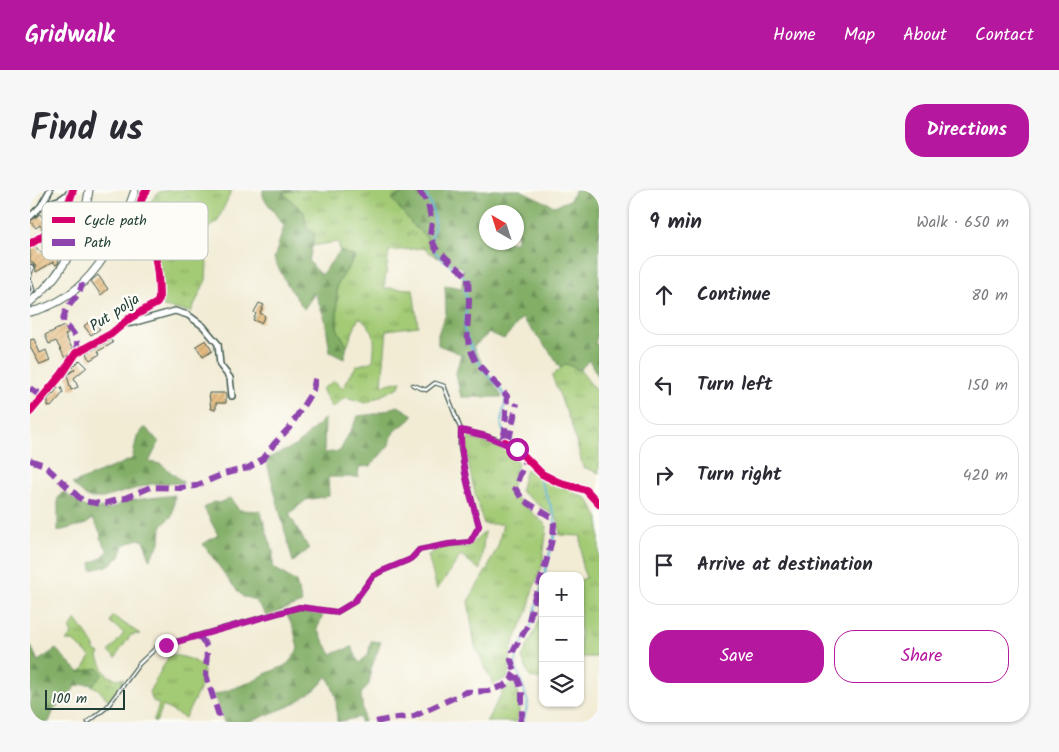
<!DOCTYPE html>
<meta charset="utf-8">
<style>
:root{--surface:#fff;--page:#f7f7f7;--text:#2b2b33;--muted:#7c7c81;--line:#e1e1e2;--accent:#b5179e}
body{margin:0;font-family:Kalam,sans-serif;background:var(--page);color:var(--text)}
.controls{position:absolute;right:15px;bottom:15px;display:grid;overflow:hidden;border-radius:10px;box-shadow:0 1px 4px #0004}
.controls button{width:45px;height:45px;display:grid;place-items:center;padding:0;border:0;border-bottom:1px solid var(--line);background:var(--surface);color:var(--text);font:25px sans-serif}
.compass{position:absolute;left:449px;top:15px;width:45px;height:45px;border-radius:50%;background:var(--surface);box-shadow:0 1px 4px #0004;rotate:321deg}
.scale{position:absolute;left:15px;bottom:12px;width:80px;box-sizing:border-box;padding-left:5px;border:2px solid #1f3d34;border-top:0;font-size:14px;line-height:18px;white-space:nowrap;color:#1f3d34;-webkit-text-stroke:4px #fdfcf7;paint-order:stroke}
.stop{position:absolute;width:15px;height:15px;margin:-11px;border:4px solid #b5179e;border-radius:50%;background:#fff}
.stop.end{background:#b5179e;border-color:#fff;box-shadow:0 1px 5px #0008}
.list{margin:0;padding:0;list-style:none}
h2{display:flex;justify-content:space-between;align-items:center;height:65px;margin:0;padding:0 20px;font-size:21px}
h2 small{font-size:16px;font-weight:400;color:var(--muted)}
.list li{display:grid;grid-template-columns:32px 1fr auto;gap:15px;align-items:center;box-sizing:border-box;height:80px;margin:0 10px 10px;padding:0 10px;border:1px solid var(--line);border-radius:20px}
.list b{display:block;font-size:19px;white-space:nowrap}
.list em{font-size:16px;font-style:normal;color:var(--muted)}
.actions{display:flex;gap:10px;padding:15px 20px}
.actions a{flex:1;padding:11px 0;border:1px solid var(--accent);border-radius:20px;text-align:center;font-size:18px;color:var(--accent)}
.actions .main{background:var(--accent);color:#fff}
.icon{flex:none;width:28px;height:28px;fill:none;stroke:currentColor;stroke-width:2;stroke-linecap:round;stroke-linejoin:round}
.map{position:relative;flex:none;width:569px;height:532px;overflow:hidden;border-radius:20px}
header{display:flex;align-items:center;gap:30px;box-sizing:border-box;height:70px;padding:0 25px;background:var(--accent);color:#fff}
header strong{font-size:24px}
nav{display:flex;gap:28px;margin-inline-start:auto;font-size:18px}
.intro{display:flex;align-items:center;justify-content:space-between;box-sizing:border-box;height:120px;padding:0 30px}
h1{margin:0;font-size:35px}
.button{padding:12px 22px;border-radius:20px;background:var(--accent);color:#fff;font-size:18px;font-weight:700}
main{display:flex;gap:30px;padding:0 30px}
aside{flex:1;background:var(--surface);border-radius:20px;box-shadow:0 1px 4px #0004}
.map>svg:first-child{display:block}
.grass{fill:url(#grass-tufts);stroke:#618454}
.forest{fill:url(#forest-firs);stroke:#50764d;fill-rule:evenodd}
.lines{fill:none;stroke-linecap:round;stroke-linejoin:round}
.stream{stroke:#50b0cf;stroke-width:2}
.building{fill:url(#building-hatch)}
.lane-casing{stroke:#3f574c;stroke-width:5}
.street-casing{stroke:#3f574c;stroke-width:8}
.secondary-casing{stroke:#3f574c;stroke-width:9}
.lane{stroke:#fff;stroke-width:2.5}
.street{stroke:#fff;stroke-width:5}
.secondary{stroke:#fff;stroke-width:7}
.quiet{stroke:#8e44ad;stroke-width:6;stroke-dasharray:12 6;stroke-linecap:butt}
.cycleway-casing{stroke:#fdfcf7;stroke-width:11}
.cycleway{stroke:#d6006c;stroke-width:8}
.route{stroke:#b5179e;stroke-width:6}
.labels{text-anchor:middle;dominant-baseline:central;stroke-width:5;stroke-linejoin:round;paint-order:stroke}
.street-label{font-size:15px;fill:#1f3d34;stroke:#fdfcf7}
.key{fill:#fdfcf7;stroke:#bac3bc;stroke-width:1}
.key-label{font-size:14px;fill:#1f3d34}
</style>
<header>
<strong>Gridwalk</strong>
<nav><a>Home</a><a>Map</a><a>About</a><a>Contact</a></nav>
</header>
<div class="intro"><h1>Find us</h1><a class="button">Directions</a></div>
<main>
<div class="map">
<svg width="569" height="532" viewBox="0 0 569 532">
<defs>
<pattern id="grass-tufts" width="24" height="20" patternUnits="userSpaceOnUse" patternTransform="scale(1.25)"><rect width="24" height="20" fill="#a3ca75"/><path d="M3 7l-1-3M5 7V3M7 7l1-3M15 17l-1-3M17 17v-4M19 17l1-3" fill="none" stroke="#84a561"/></pattern>
<pattern id="forest-firs" width="22" height="20" patternUnits="userSpaceOnUse" patternTransform="scale(1.25)"><rect width="22" height="20" fill="#82ae66"/><path d="M5 1l3.5 6h-7zM16 11l3.5 6h-7z" fill="#6a8f55"/></pattern>
<pattern id="building-hatch" width="6" height="6" patternUnits="userSpaceOnUse" patternTransform="scale(1.25)"><rect width="6" height="6" fill="#e5b777"/><path d="M-1 1l2-2M0 6l6-6M5 7l2-2" fill="none" stroke="#b99662"/></pattern>
</defs>
<rect width="100%" height="100%" fill="#fdfcf7"/>
<filter id="ink" filterUnits="userSpaceOnUse"><feTurbulence type="fractalNoise" baseFrequency=".02" numOctaves="2"/><feDisplacementMap in="SourceGraphic" scale="10" xChannelSelector="R" yChannelSelector="G"/><feConvolveMatrix kernelMatrix="1 2 1 2 8 2 1 2 1" color-interpolation-filters="sRGB"/></filter>
<filter id="wash" filterUnits="userSpaceOnUse"><feTurbulence type="fractalNoise" baseFrequency=".0096" numOctaves="4" result="noise"/><feDisplacementMap in="SourceGraphic" scale="20" xChannelSelector="R" yChannelSelector="G"/><feGaussianBlur stdDeviation="1.12" result="paint"/><feColorMatrix in="noise" values="0 0 0 0 0 0 0 0 0 0 0 0 0 0 0 0 0 1.4 0 .05"/><feComposite in="paint" operator="in"/></filter>
<g filter="url(#wash)">
<rect width="100%" height="100%" fill="#f2ecd5"/>
<path class="grass" d="M138,0H202L187,32L167,46L177,73L176,90L161,122L133,117L125,52L114,34L115,18L129,2Z
M267,0H378L363,8L383,35L396,47L406,67L393,58L359,61L354,98L383,99L388,136L357,140L352,195L371,191L369,197L336,213L315,207L302,218L292,199L304,191L313,198L326,176L343,171C345,149 347,141 329,127L317,156L307,138V95L325,67L310,61L308,52L282,56L285,44L276,37L274,22L252,2Z
M536,174L550,180L567,202L569,203V283L553,277L542,236L522,186Z
M438,248L475,259L488,273L480,302L517,336L512,377L502,402L498,421L482,456L478,488L463,494L445,456L438,411L456,381L468,356L473,334H454C445,306 438,279 436,250Z
M496,279L512,288L558,309L569,329V467H550V390L556,388L552,377L551,346L530,345L528,329L490,301Z
M455,341L450,380L431,365L407,400L398,365L414,357H439Z
M513,416V489L500,487L492,468L510,429Z
M83,426L110,444L101,445L90,460L86,468L79,462L94,443L80,432Z
M46,429L64,455V461L70,464L68,467C75,483 76,489 94,489L79,511L68,499L59,494H64L68,478L49,482L54,478L61,467L43,451H36L42,444L40,439Z
M140,464L157,468L174,476L172,494L155,528L133,516L126,532H123L129,515L123,511L119,502Z
M483,491C490,505 491,517 487,532H456L474,499Z"/>
<path class="forest" d="M233,0H267L252,3L274,22L276,37L285,44L279,71L291,85L310,61L325,67L307,95V138L317,156L314,169L300,162L295,129L285,103L274,119L257,94L244,69L254,36L233,7Z
M378,0H490L524,16L540,10L545,0H569V139L565,154L569,155V188L559,170L550,180L536,174L530,178L520,162L492,128L474,149L459,143L443,157L472,207H431L426,183L431,164L408,155V144L416,124L415,95L432,98L433,78L406,67L396,47L383,35L362,9ZM457,22H487V52H457Z
M368,216L383,225L380,230L364,241L359,255L341,276L329,277L328,287H298L299,306L276,310L259,324L279,359L263,372L236,269L267,255L295,228L294,263L310,261L328,226L345,224Z
M115,237L129,252L119,272L131,274L154,293L121,294L73,308H58L42,294L102,269L107,247Z
M33,302L55,317L80,319L96,311L145,305L142,326L131,337L130,353L120,369L114,351L108,349L94,355L90,367L77,376L62,380L61,373L71,368L78,361L70,348L71,344L63,329L56,334L28,341V307Z
M200,308L209,320L230,321L243,361V377L266,392L272,413L236,426C230,416 226,408 213,407L201,393L173,354L188,345L174,318L183,312L190,313Z
M256,423L293,425L287,439L301,464L322,457L329,473L338,465L341,451L351,452L341,479L339,494L331,504L334,532H330V527L307,532L306,507L298,486L286,499L262,515L219,532H194L184,505L224,491L235,484L254,476L261,471L268,459L264,440Z
M0,454L8,471L26,459L49,482L68,478L73,484L64,494H53L45,497L33,513L25,517L19,532H9L0,519Z"/>
<g class="lines">
<path class="stream" d="M392,0C400,10 406,24 404,37C403,43 400,50 402,56C408,71 430,78 438,93L435,100L437,112L434,140L443,162L455,182L468,195L476,208C475,219 467,235 475,244
M481,250L496,263L502,271
M508,285L524,324L526,339L514,386
M493,532L498,513L490,487L485,476L488,461L501,436L513,392"/>
</g>
<g id="blocks">
<path class="building" d="M43,19L50,21L47,31L44,30L35,43L36,44L21,62L29,71L28,73L26,75L23,72L6,82L5,75L0,71V58L5,56L11,63L22,54L19,51L36,28L39,30Z
M10,24L18,35L13,40L10,35L6,38L0,31Z
M68,85L78,99L71,105L61,91Z
M229,113L234,115L230,123L235,126L231,133L223,130L226,124L224,122Z
M63,129L70,139L61,145L54,136Z
M34,136L38,143L35,145L43,160L35,168L26,151L19,154L15,145Z
M4,149L10,163L16,160L20,171L10,175L0,157V150Z
M81,150L83,153L68,161L70,164L60,170L57,163Z
M176,150L182,161L173,167L166,156Z
M50,170L57,177L44,188L48,197L41,200L37,185L45,179L43,177Z
M31,197L33,203L21,217L18,216V209L26,201V199Z
M179,203H196V213H186V219H181Z"/>
</g>
</g>
<g filter="url(#ink)">
<use href="#blocks" fill-opacity="0" stroke="#3f574c" stroke-width="1"/>
<g class="lines">
<g class="lane-casing">
<path id="lane" d="M0,76L2,77L0,86
M0,91L3,100L0,104
M431,240L456,246L475,252
M0,525L5,532
M58,532L77,517L109,474L127,457L269,417L307,422L324,412L343,386L352,381L381,369L389,360L419,354L440,352L449,336L435,283L430,255L431,240L414,196L405,193L396,200L383,195"/>
</g>
<g class="street-casing">
<path id="street" d="M11,16L31,9L42,1
M0,27L11,16L20,0
M0,54C24,40 35,28 43,0
M93,134L102,133L145,121L158,125L173,136L188,154L190,175L200,188L202,206
M0,222L32,184L46,163L81,144L100,128L127,113L129,109C129,93 128,77 124,62C117,42 100,21 117,0
M475,252L487,259L512,284L528,292L556,300L569,314"/>
</g>
<g class="secondary-casing">
<path id="secondary" d="M0,112C36,83 53,45 59,0
M0,122C59,109 87,52 105,0"/>
</g>
<use href="#lane" class="lane"/>
<use href="#street" class="street"/>
<use href="#secondary" class="secondary"/>
<path class="quiet" d="M389,0L398,14L402,32L400,46L406,59L438,87L439,111L437,142L439,156L446,172L477,206L475,240L472,251
M46,163C50,148 43,142 33,132C33,115 51,108 52,93
M0,198L6,203L16,202
M476,250L480,245L487,213
M0,270L14,275L53,311L72,314L95,308L121,297L150,298L165,296L194,284L218,278L234,268L244,254L260,237L283,200L286,185
M170,447L177,457L176,485L191,532
M346,532L359,529L384,526L436,502L458,501L473,496L481,491L484,483
M490,532L492,524V500L481,470L483,461L498,435L505,406L514,380L523,346L524,334L521,327L493,310L485,298L496,268"/>
<g class="cycleway-casing">
<path id="cycleway" d="M0,54C24,40 35,28 43,0
M0,222L32,184L46,163L81,144L100,128L127,113L129,109C129,93 128,77 124,62C117,42 100,21 117,0
M475,252L487,259L512,284L528,292L556,300L569,314"/>
</g>
<use href="#cycleway" class="cycleway"/>
</g>
</g>
<g class="lines" filter="url(#ink)">
<path class="route" d="M136,455L270,417L307,422L324,412L343,386L352,381L381,369L389,360L419,354L440,352L449,336C440,305 430,273 431,240L456,246L487,259"/>
</g>
<g class="labels">
<g class="street-label">
<text transform="translate(85 123) rotate(-33)">Put polja</text>
</g>
</g>
<rect x="12" y="12" width="166" height="58" rx="8" class="key"/>
<rect x="22" y="27" width="23" height="6" fill="#d6006c"/>
<rect x="22" y="49" width="23" height="7" fill="#8e44ad"/>
<g class="key-label">
<text x="54" y="35">Cycle path</text>
<text x="54" y="57">Path</text>
</g>
</svg>
<div class="controls">
<button>+</button>
<button>−</button>
<button><svg class="icon" aria-label="layers" viewBox="0 0 24 24"><path d="M12 4l9 5-9 5-9-5zM3 14l9 5 9-5"/></svg></button>
</div>
<svg class="compass" viewBox="-18 -18 36 36"><path d="M0-13l5 13h-10z" fill="#e53935"/><path d="M0 13l5-13h-10z" fill="#7c7c81"/></svg>
<div class="scale">100 m</div>
<div class="stop" style="left:487px;top:259px"></div>
<div class="stop end" style="left:136px;top:455px"></div>
</div>
<aside>
<h2>9 min<small>Walk · 650 m</small></h2>
<ul class="list">
<li><svg class="icon" aria-label="ahead" viewBox="0 0 24 24"><path d="M12 20V5M6 11l6-6 6 6"/></svg><div><b>Continue</b></div><em>80 m</em></li>
<li><svg class="icon" aria-label="left" viewBox="0 0 24 24"><path d="M17 20v-9H6M10 6l-5 5 5 5"/></svg><div><b>Turn left</b></div><em>150 m</em></li>
<li><svg class="icon" aria-label="right" viewBox="0 0 24 24"><path d="M7 20v-9h11M14 6l5 5-5 5"/></svg><div><b>Turn right</b></div><em>420 m</em></li>
<li><svg class="icon" aria-label="arrive" viewBox="0 0 24 24"><path d="M6 21V4h12l-3 4 3 4H6"/></svg><div><b>Arrive at destination</b></div></li>
</ul>
<div class="actions"><a class="main">Save</a><a>Share</a></div>
</aside>
</main>
